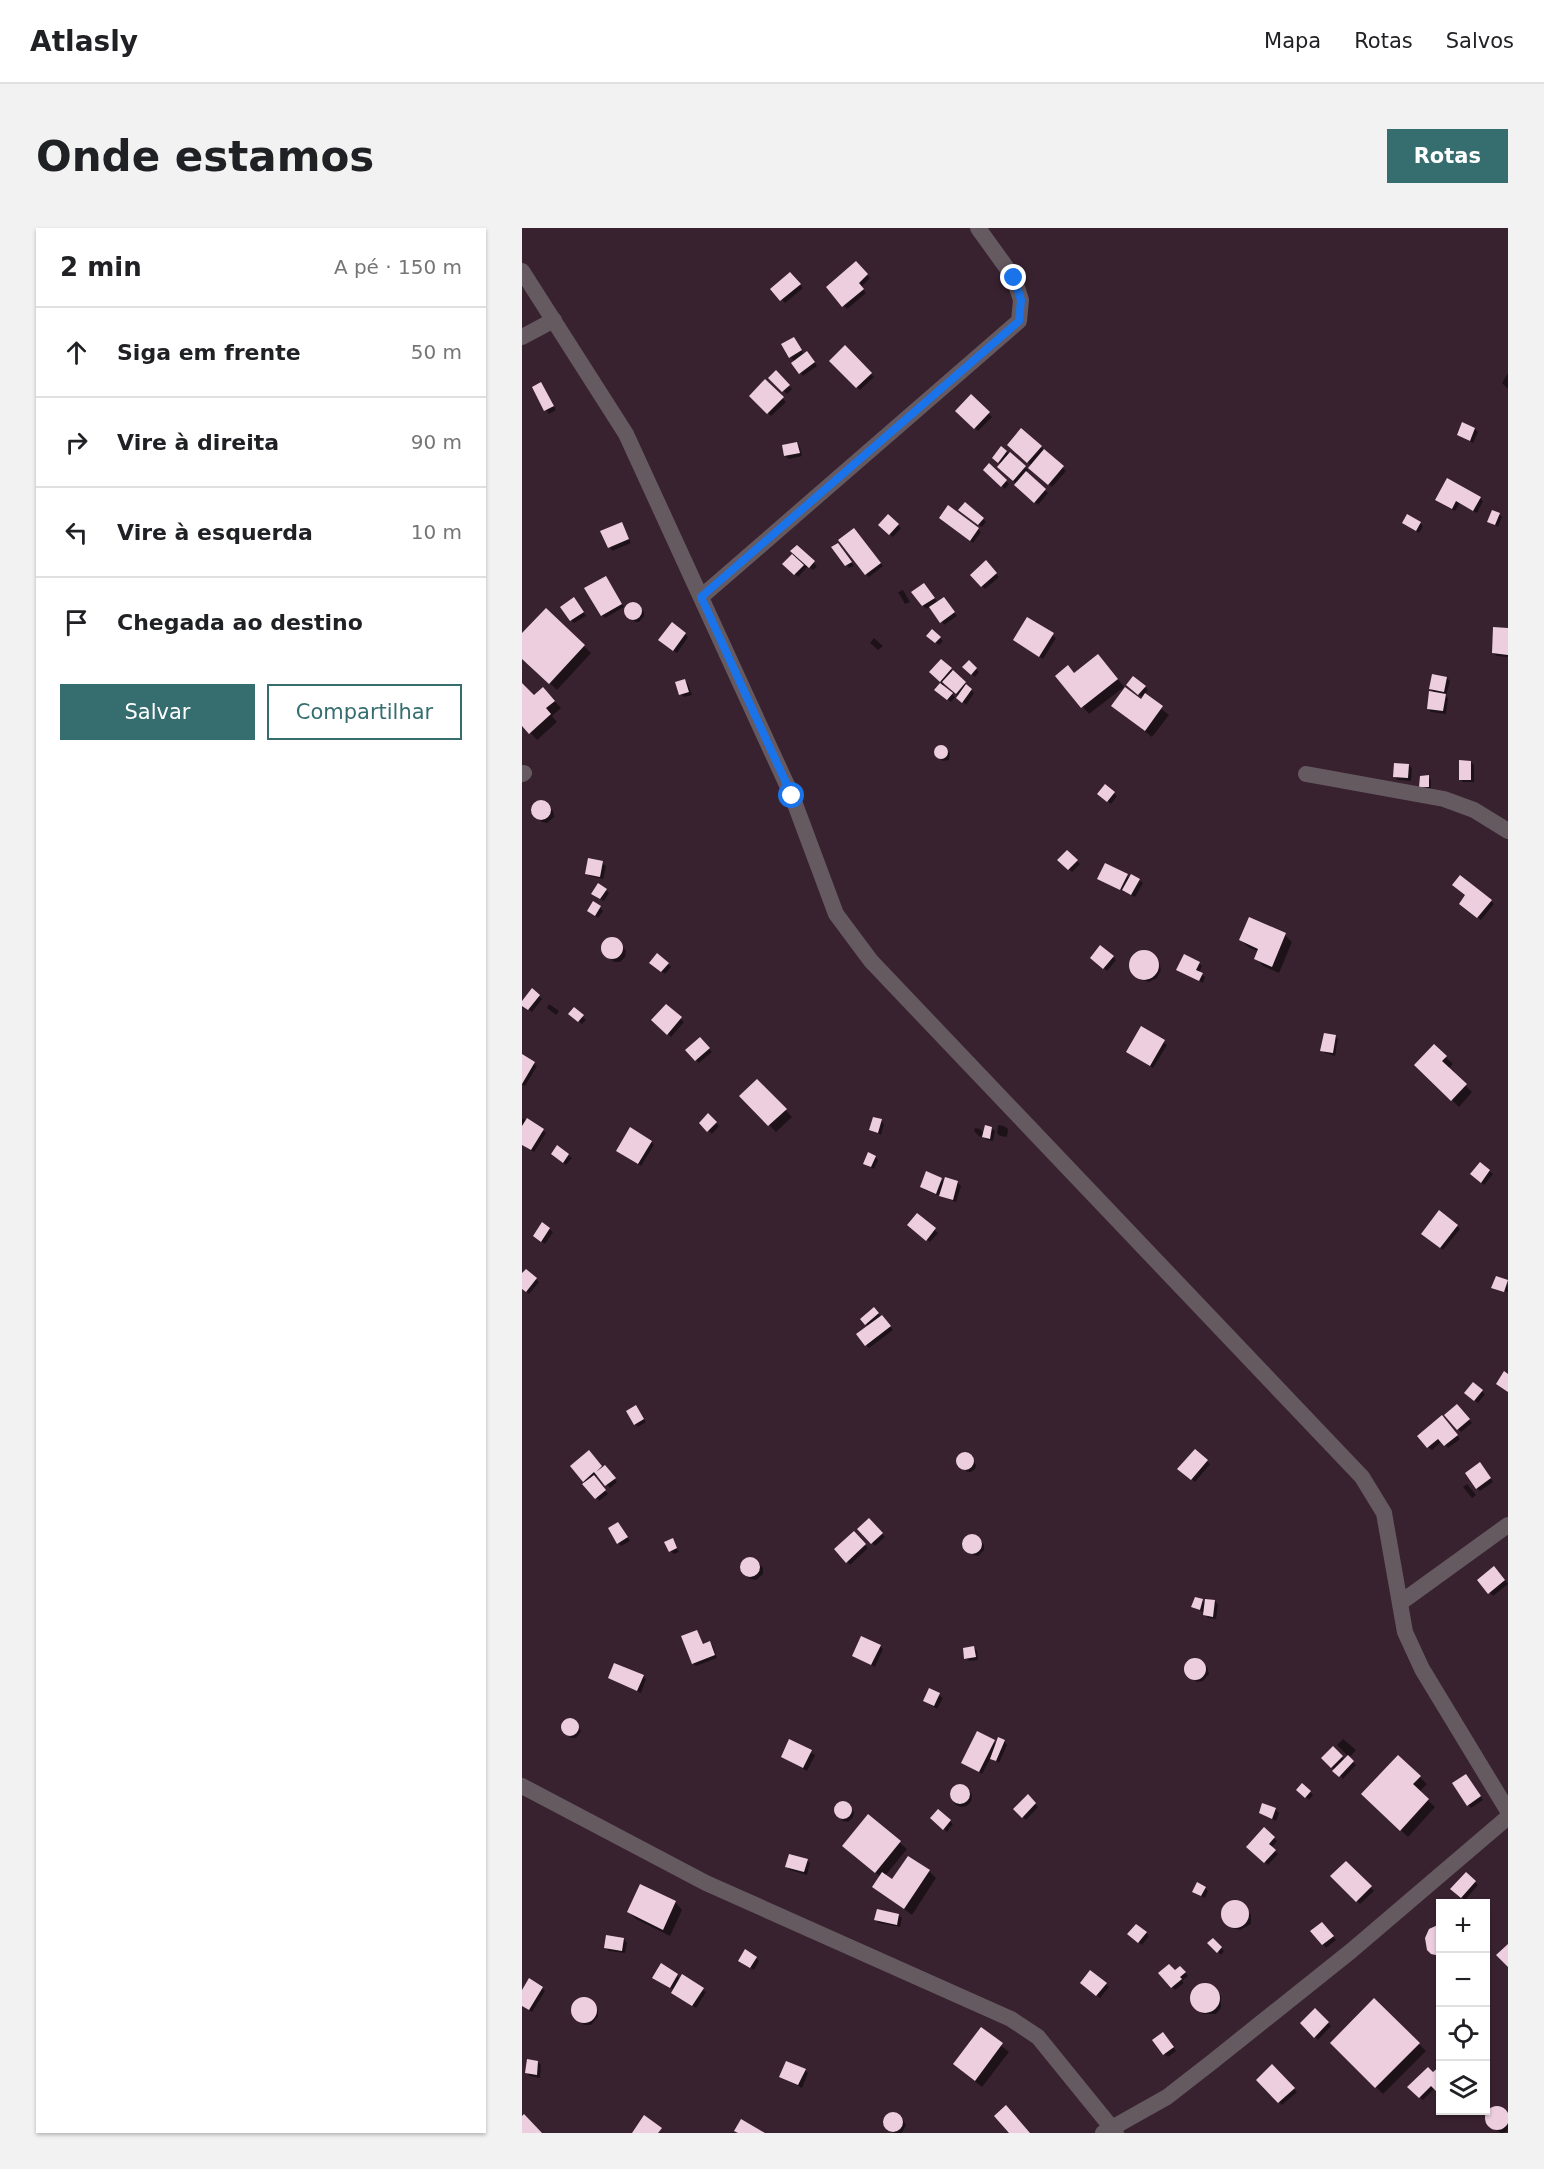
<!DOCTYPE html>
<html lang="pt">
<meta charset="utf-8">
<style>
:root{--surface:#fff;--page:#f2f2f2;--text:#202124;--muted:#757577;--line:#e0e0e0;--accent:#366e70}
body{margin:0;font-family:"DejaVu Sans",sans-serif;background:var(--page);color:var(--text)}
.controls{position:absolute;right:18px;bottom:18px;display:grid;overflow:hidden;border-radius:0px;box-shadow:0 2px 4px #0004}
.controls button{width:54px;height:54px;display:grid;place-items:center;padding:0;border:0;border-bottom:2px solid var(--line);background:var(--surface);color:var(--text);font:30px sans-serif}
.stop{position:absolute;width:18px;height:18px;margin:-14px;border:4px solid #1a73e8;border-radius:50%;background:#fff}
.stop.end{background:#1a73e8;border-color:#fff;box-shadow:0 2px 6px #0008}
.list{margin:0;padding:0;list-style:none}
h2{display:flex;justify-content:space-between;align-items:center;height:78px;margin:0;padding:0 24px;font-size:26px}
h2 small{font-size:20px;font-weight:400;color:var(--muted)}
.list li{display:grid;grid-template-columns:39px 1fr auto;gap:18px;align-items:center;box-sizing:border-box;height:90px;padding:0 24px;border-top:2px solid var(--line)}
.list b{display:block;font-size:22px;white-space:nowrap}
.list em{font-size:20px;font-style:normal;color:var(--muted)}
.actions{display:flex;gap:12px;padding:18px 24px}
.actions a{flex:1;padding:14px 0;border:2px solid var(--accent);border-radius:0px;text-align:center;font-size:21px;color:var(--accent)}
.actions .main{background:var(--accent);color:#fff}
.icon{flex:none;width:33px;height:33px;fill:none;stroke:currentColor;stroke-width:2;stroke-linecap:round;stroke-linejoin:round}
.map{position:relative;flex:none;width:986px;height:1905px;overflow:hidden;border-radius:0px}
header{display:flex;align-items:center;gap:36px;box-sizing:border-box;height:84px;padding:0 30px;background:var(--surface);border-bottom:2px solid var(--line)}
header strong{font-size:28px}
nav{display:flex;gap:33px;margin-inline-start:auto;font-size:21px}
.intro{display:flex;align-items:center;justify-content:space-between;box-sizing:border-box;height:144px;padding:0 36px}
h1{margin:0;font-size:42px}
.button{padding:15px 27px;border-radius:0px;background:var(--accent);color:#fff;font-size:21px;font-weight:700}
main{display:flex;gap:36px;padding:0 36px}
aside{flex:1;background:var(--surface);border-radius:0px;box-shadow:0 2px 4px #0004}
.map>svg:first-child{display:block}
.shadow{fill:#0007}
.building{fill:#edcedf}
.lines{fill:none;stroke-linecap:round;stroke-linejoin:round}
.minor{stroke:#665a61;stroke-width:16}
.route{stroke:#1a73e8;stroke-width:8}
</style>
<header>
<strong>Atlasly</strong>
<nav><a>Mapa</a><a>Rotas</a><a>Salvos</a></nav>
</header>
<div class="intro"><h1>Onde estamos</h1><a class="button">Rotas</a></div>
<main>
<aside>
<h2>2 min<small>A pé · 150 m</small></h2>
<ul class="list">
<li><svg class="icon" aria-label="ahead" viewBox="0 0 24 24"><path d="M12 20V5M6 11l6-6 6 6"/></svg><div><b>Siga em frente</b></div><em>50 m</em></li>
<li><svg class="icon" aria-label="right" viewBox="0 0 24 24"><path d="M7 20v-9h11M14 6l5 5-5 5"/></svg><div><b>Vire à direita</b></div><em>90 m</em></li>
<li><svg class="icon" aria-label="left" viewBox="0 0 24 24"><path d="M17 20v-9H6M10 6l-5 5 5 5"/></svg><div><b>Vire à esquerda</b></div><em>10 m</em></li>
<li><svg class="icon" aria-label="arrive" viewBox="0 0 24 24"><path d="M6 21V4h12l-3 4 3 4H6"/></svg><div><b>Chegada ao destino</b></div></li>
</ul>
<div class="actions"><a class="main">Salvar</a><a>Compartilhar</a></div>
</aside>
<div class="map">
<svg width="986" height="1905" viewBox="0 0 986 1905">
<rect width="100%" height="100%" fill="#392230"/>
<path class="shadow" d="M334,35L348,50L339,59L344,65L325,81L306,60Z
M268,46L281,60L263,75L250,61Z
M275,114L282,127L288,128L295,138L281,148L271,135L273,134L268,129Z
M323,119L352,149L338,162L309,133Z
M254,144L270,161L265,166L248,150Z
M986,145V161L980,155Z
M243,153L264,174L249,188L229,168Z
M19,156L34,182L27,186L12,160Z
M449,169L470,189L456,203L435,183Z
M953,201L956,204L951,215L936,207Z
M275,216L278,219L280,228L267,231L263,228Z
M487,217L519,219L544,243L530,259L511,243L510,238Z
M480,220L503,239L506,242L504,245L526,265L516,277L477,239L479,236L472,230Z
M467,237L487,256L483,261L463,242Z
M958,270L961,273L955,285L938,275L933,283L918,275Z
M441,285L461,291L464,294L460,299Z
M977,286L980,289L976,299L967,293Z
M366,288L379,300L371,309L358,297Z
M422,293L456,301L459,304L451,315Z
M882,295H898L901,298L897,305Z
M99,296L109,315L90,323L80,303Z
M335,305L361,338L347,349L344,346Z
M275,319L295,338L291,342L286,338L276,349L262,336L272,325Z
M312,319L319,320L332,338L327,340Z
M464,335L477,349L463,361L450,347Z
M86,353L102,379L83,390L80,387Z
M405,360L416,375L425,374L435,388L422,397L409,378L404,381L391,364Z
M381,362L388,374L383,376L376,364Z
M55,374L64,388L52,395L49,392Z
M107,376H115L122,384V388L117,394H113L103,385V380Z
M24,382L69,425L35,462L0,429V407Z
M506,391L534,410L521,431L492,412Z
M986,402V429L975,428L971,425Z
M410,403L421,413L417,417L406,408Z
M163,406L166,409L155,425L141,415Z
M352,410L361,418L356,422L348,415Z
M420,433L452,465L444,477L423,455L420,458L433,469L429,474L414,462L420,455L409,444Z
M447,434L457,444L453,449L442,439Z
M583,435L602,459L567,486L535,448L553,446Z
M925,450L928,453L924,468L926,470L924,486L909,484L906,481L913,465L908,460Z
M163,452L166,456L170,467L162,469L159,466Z
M0,456L12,469L28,468L39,480L30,488L35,494L15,512L0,496Z
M623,459L626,462L622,467L647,487L630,509L591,478L619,473L621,470L609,460Z
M419,519L428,525L427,532L421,533L417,529L414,524L416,520Z
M949,534L952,537V554H941L938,551Z
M886,537L890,540L889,553L876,552L873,549Z
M906,549L909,552V561L899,558Z
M583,558L595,568L589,576L580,569Z
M15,574H21L31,583L32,589L25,595L20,594L11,587V578Z
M545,624L558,636L550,644L537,632Z
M80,635L84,638L81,651L68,648L64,645Z
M584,637L608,650L610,648L621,655L613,669L577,650Z
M84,662L87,665L82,673L74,669Z
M969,673L972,676L959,692L942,679Z
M78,679L81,683L76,690L70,686Z
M763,707L770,714L757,745L741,738L734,730L737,724L726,719L719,712Z
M88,711H94L104,723L103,729L98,734H92L81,723V717Z
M621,723L637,733L639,742L635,750L627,754L619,752L608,738L613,726Z
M591,729L594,732L585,743L573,733Z
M677,735L680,738L677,745L683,749L681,755L656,742Z
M146,736L149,739L143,746L132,738Z
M17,768L20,771L10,784L0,776Z
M27,776L37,783L34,787L25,780Z
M144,778L162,794L149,809L131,792Z
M52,781L64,792L60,796L48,786Z
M620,800L645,817L631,840L605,824Z
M813,808L816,811L813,828L803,825L800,822Z
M178,811L190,824L177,835L165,822Z
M912,818L931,836L926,841L950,864L937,879L894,837Z
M0,828L15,838L3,858L0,856Z
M235,853L270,889L254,904L219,868Z
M186,887L197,898L190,906L179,895Z
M0,890L24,905L12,924L0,917Z
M359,893L362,896L359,907L349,902Z
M476,897L482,898L486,901L485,909L478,908L475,905Z
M453,900L458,901L463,905L469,900L473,903L471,913L465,912L461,908L458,909L452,903Z
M129,914L132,917L119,938L99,926Z
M36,919L50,930L44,937L34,929Z
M353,929L356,932L352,941L342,936Z
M958,936L971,946L962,957L953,949Z
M405,945L423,955H436L439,958L434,974L403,962L400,959Z
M395,987L416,1005L408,1014L390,1000Z
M20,996L31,1004L23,1016L16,1011Z
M935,998L938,1001L921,1022L904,1009Z
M4,1043L17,1054L7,1066L0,1060V1048Z
M985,1053L986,1064L971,1059Z
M352,1081L371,1102L347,1120L344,1117L346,1098L340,1091Z
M951,1156L963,1166L956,1175L947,1168Z
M935,1178L950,1195L939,1204L925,1187Z
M114,1179L124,1194L116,1199L113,1196Z
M923,1192L938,1211L926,1220L920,1213L910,1222L906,1219Z
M673,1223L688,1236L673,1254L657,1241Z
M67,1224L95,1254L88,1260L76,1247L72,1250L86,1266L77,1273L62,1253Z
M442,1226L449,1228L454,1237L453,1241L449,1244H445L436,1234V1230Z
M961,1239L971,1254L958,1263L955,1260Z
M945,1256L954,1267L950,1270L941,1259Z
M347,1292L363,1309L353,1318L337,1301Z
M96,1295L108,1313L99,1318L96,1315Z
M331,1305L346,1320L328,1337L314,1321Z
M446,1308H455L462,1317V1322L456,1328L451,1327L442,1320V1311Z
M150,1312L157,1324L152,1326L148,1323Z
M228,1330L234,1332L241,1340V1346L234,1352L228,1351L220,1339L221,1333Z
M975,1343L986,1356L971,1368L957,1352Z
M680,1373L684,1376L693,1373L696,1377L694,1391L686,1390L683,1385L671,1379Z
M175,1404L182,1417L188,1415L191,1418L195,1430L174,1438L171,1435Z
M358,1418L361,1421L353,1439L332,1427Z
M452,1420L455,1423L456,1432L447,1433L444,1430Z
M673,1432L685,1439L687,1446L681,1453L675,1454L666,1447L664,1441L668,1433Z
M121,1448L124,1451L119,1465L87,1450Z
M408,1462L421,1470L415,1481L403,1473Z
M48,1492L52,1493L59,1503L54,1510H49L41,1500L42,1495Z
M455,1505L475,1516L482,1513L485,1517L477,1535L469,1529L460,1546L441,1534Z
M821,1511L834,1522L827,1530L834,1537L821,1551L801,1530L811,1520L823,1532L826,1528L815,1517Z
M268,1513L293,1527L285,1543L261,1529Z
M876,1529L905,1556L897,1564L913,1579L886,1609L841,1566Z
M947,1551L961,1572L949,1580L946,1577Z
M781,1557L791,1567L787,1572L776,1561Z
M430 1569a10 10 0 1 1 20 0a10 10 0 1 1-20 0Z
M506,1568L516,1579L504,1592L493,1581Z
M318,1575L325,1576L332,1584L331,1589L326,1594L321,1593L314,1585L315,1578Z
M753,1581L757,1585L754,1593L738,1585Z
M416,1583L431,1596L425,1604L410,1590Z
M346,1588L385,1621L363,1648L371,1653L407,1643L414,1650L390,1687L352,1659L359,1649L329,1625Z
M742,1601L755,1613L749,1620L756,1626L746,1637L726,1619Z
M285,1632L288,1635L285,1647L268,1642L265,1639Z
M824,1635L852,1663L838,1676L810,1648Z
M944,1646L956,1657L943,1672L930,1661Z
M119,1658L153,1674L160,1682L148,1708L114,1691L107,1684Z
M683,1660L686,1663L683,1670L672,1664Z
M718,1674L729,1687V1696L718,1702L710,1700L701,1690L702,1682L706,1676Z
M376,1687L380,1690L378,1699L357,1695L354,1692Z
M916,1698H918V1730L911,1725Z
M803,1699L814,1712L804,1720L791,1703Z
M624,1705L627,1708L620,1717L607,1706Z
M102,1711L105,1715L103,1725L87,1723L84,1720Z
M691,1712L702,1723L699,1727L688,1715Z
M234,1730L237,1733L232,1742L221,1736Z
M140,1737L159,1751L184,1764L174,1780L154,1768L152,1762L135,1752Z
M658,1740L666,1748L660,1753L662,1755L653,1762L639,1745L653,1744Z
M584,1756L587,1759L578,1770L563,1758Z
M679,1758H688L699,1767V1780L694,1786H681L671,1776L672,1763Z
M20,1760L23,1763L10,1784L0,1778V1765Z
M56,1772L67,1773L76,1782V1789L69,1797H62L52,1789L51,1778Z
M852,1772L904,1823L861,1866L810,1815Z
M793,1782L809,1798L796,1812L780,1795Z
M459,1801L487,1824L460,1859L440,1843Z
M644,1809L654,1823L646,1829L642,1826Z
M16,1834L19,1837L18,1850L8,1848L5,1845Z
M750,1838L775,1864L760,1877L736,1852Z
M918,1840V1866L913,1860L901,1872L887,1859L911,1846Z
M283,1842L286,1845L280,1860L259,1849Z
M976,1879L986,1886V1901L984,1904L979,1905L967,1897L965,1890L970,1881Z
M370,1885L381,1892L384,1897L380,1905H371L365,1900L362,1895L366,1887Z"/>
<path class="building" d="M334,33L346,46L337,55L342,61L320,79L304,59Z
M268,44L279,56L258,73L248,61Z
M272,109L280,122L267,130L259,116Z
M323,117L350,145L334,160L307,133Z
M285,123L293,134L277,146L269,135Z
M254,142L268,157L260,164L246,150Z
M243,151L262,169L245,186L227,168Z
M19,154L32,178L22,183L10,159Z
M449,166L468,184L452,201L433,183Z
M940,194L953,200L948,213L935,207Z
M499,200L520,218L505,235L485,217Z
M275,214L278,225L262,228L260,217Z
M479,218L485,223L476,235L470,230Z
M522,221L542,238L526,257L506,240Z
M488,224L504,238L491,253L475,239Z
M467,235L485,252L479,259L461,242Z
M504,243L524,261L512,275L492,257Z
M925,250L959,269L951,283L934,273L930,281L913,272Z
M443,274L462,290L456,297L436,282Z
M426,277L457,300L448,313L417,290Z
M970,282L978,285L973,297L965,294Z
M366,286L377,296L367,307L356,297Z
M885,286L899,294L894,303L880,295Z
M100,294L107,311L86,320L78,303Z
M332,300L359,335L343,347L316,312Z
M316,315L330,334L323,338L309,319Z
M275,317L293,333L287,340L268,323Z
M270,326L282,337L272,347L260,336Z
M464,332L475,345L459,359L448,347Z
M84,348L100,376L79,388L62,360Z
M402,355L413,370L400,378L389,364Z
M52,369L62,384L48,393L38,379Z
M422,369L433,384L418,395L407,379Z
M102 383a9 9 0 1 1 18 0a9 9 0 1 1-18 0Z
M24,380L63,417L27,456L0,431V405Z
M505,389L532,405L517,429L491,412Z
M150,394L164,405L151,423L136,412Z
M971,399L986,400V427L970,425Z
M410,401L419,409L413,415L404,408Z
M576,426L596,451L559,480L533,448L546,437L552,445Z
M419,431L430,440L418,454L407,444Z
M447,432L455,440L449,447L440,439Z
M431,442L444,454L434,466L420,454Z
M910,446L925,449L922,464L907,461Z
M611,448L624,458L616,467L604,457Z
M163,451L167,464L157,467L153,454Z
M0,455L12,467L21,459L33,473L24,480L29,486L7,506L0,498Z
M418,455L431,465L425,472L412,462Z
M444,456L450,461L440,475L434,470Z
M603,459L619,471L623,465L641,478L623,503L589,478Z
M907,463L924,466L921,483L905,481Z
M412 524a7 7 0 1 1 14 0a7 7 0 1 1-14 0Z
M937,532L949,533V552H937Z
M872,535L887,536L886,550L871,549Z
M907,547V559H897L898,548Z
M583,556L593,564L585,574L575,566Z
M9 582a10 10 0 1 1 20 0a10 10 0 1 1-20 0Z
M545,622L556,632L546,642L535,632Z
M66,630L81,633L78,649L63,646Z
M583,635L606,646L598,662L575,651Z
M609,646L618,651L609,667L600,662Z
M938,647L970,672L955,690L937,676L943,667L930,657Z
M76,655L85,661L78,671L69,666Z
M71,673L79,678L73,688L65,683Z
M727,689L764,705L750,739L732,731L736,721L717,712Z
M79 720a11 11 0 1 1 22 0a11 11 0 1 1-22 0Z
M578,717L592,728L581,741L568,730Z
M607 737a15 15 0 1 1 30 0a15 15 0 1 1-30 0Z
M135,725L147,735L139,744L127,735Z
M662,726L678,734L674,742L681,745L677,753L654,742Z
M10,760L18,767L6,782L0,778V773Z
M144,776L160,789L145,807L129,792Z
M52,779L62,787L56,794L46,786Z
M619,798L643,812L628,838L604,824Z
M802,805L814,807L811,825L798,823Z
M178,809L188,820L173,833L163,822Z
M912,816L925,828L920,833L945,856L929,873L892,837Z
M0,826L13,834L0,856Z
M235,851L265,881L246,898L217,868Z
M186,885L195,894L185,904L177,895Z
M351,889L360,891L356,905L347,902Z
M5,890L22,901L9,922L0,917V898Z
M463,897L470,899L468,911L460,909Z
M108,899L130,913L116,936L94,923Z
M35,917L47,926L41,935L29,926Z
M346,924L354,928L349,939L341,936Z
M958,934L968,942L959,955L948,946Z
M404,943L420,950L414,966L398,959Z
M423,949L436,953L431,972L417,968Z
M917,982L936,997L918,1020L899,1006Z
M395,985L414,1000L404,1013L385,997Z
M20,994L28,1000L19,1014L11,1008Z
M4,1041L15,1050L4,1064L0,1061V1045Z
M974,1048L986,1052L982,1064L969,1060Z
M352,1079L357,1085L343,1097L338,1091Z
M360,1087L369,1098L343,1118L334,1106Z
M982,1143L986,1146V1164L974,1156Z
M951,1154L961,1162L952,1173L942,1165Z
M935,1176L948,1191L935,1202L922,1187Z
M114,1177L122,1191L112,1197L104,1183Z
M920,1187L936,1207L922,1218L916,1211L905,1220L895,1208Z
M673,1221L686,1232L669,1252L655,1241Z
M67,1222L80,1238L74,1244L83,1237L94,1250L83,1258L72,1244L61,1254L48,1238Z
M434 1233a9 9 0 1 1 18 0a9 9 0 1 1-18 0Z
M958,1234L969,1250L954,1261L943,1245Z
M72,1247L84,1262L73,1271L60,1256Z
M347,1290L361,1305L349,1316L335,1301Z
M96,1294L106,1309L95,1316L86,1300Z
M332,1303L344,1316L324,1335L312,1321Z
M440 1316a10 10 0 1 1 20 0a10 10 0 1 1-20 0Z
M151,1310L155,1320L147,1324L142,1314Z
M218 1339a10 10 0 1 1 20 0a10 10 0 1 1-20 0Z
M972,1338L983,1352L966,1366L955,1352Z
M673,1369L681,1371L678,1382L669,1379Z
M683,1371L693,1372L691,1389L681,1387Z
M175,1402L181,1416L188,1413L193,1427L170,1436L159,1408Z
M339,1408L359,1417L349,1437L330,1428Z
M452,1418L454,1429L442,1431L441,1420Z
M662 1441a11 11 0 1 1 22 0a11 11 0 1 1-22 0Z
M92,1435L122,1447L115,1463L86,1450Z
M407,1460L418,1465L412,1478L401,1473Z
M39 1499a9 9 0 1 1 18 0a9 9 0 1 1-18 0Z
M455,1503L473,1512L457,1544L439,1535Z
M476,1509L483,1512L474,1533L468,1531Z
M267,1511L290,1522L281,1540L259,1529Z
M811,1518L821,1528L809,1540L799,1530Z
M826,1527L832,1533L817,1549L810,1543Z
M876,1527L899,1548L891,1556L907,1571L878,1603L839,1566Z
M944,1546L959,1568L945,1578L930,1555Z
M780,1555L789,1563L783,1570L774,1562Z
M428 1566a10 10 0 1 1 20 0a10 10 0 1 1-20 0Z
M506,1566L514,1575L500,1590L491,1581Z
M312 1582a9 9 0 1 1 18 0a9 9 0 1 1-18 0Z
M740,1575L754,1580L750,1591L737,1585Z
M416,1581L429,1592L421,1602L408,1590Z
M346,1586L379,1613L353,1645L320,1618Z
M742,1599L753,1609L747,1616L754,1622L742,1635L724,1619Z
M267,1626L286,1631L282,1644L263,1639Z
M386,1628L408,1642L382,1681L350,1659L360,1644L370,1651Z
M824,1633L850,1658L834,1674L808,1648Z
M944,1644L954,1653L939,1670L928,1661Z
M675,1654L684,1659L679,1668L670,1664Z
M118,1656L154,1673L141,1702L105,1684Z
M699 1686a14 14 0 1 1 28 0a14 14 0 1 1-28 0Z
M355,1681L377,1686L375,1697L352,1692Z
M800,1694L812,1708L800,1717L788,1703Z
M614,1696L625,1704L616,1715L605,1706Z
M918,1696V1728L909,1726L905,1722L903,1710L907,1701Z
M84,1707L102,1710L100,1723L82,1720Z
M691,1710L700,1719L695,1725L685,1715Z
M986,1716V1739L974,1727Z
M223,1721L235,1729L228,1740L216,1733Z
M139,1735L156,1746L148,1760L130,1750Z
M647,1736L653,1742L658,1738L664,1744L658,1749L660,1751L649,1760L636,1745Z
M568,1742L585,1755L574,1768L558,1755Z
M160,1746L182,1760L170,1778L149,1765Z
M7,1750L21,1759L7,1782L0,1778V1762Z
M668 1770a15 15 0 1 1 30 0a15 15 0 1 1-30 0Z
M49 1782a13 13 0 1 1 26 0a13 13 0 1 1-26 0Z
M852,1770L898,1815L853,1860L808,1815Z
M793,1780L807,1794L792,1810L778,1795Z
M459,1799L481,1815L453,1853L431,1836Z
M641,1804L652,1819L641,1827L630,1812Z
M5,1831L16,1833L15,1847L3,1845Z
M264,1833L284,1841L276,1857L257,1849Z
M750,1836L773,1860L756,1875L734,1852Z
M918,1838L917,1866L909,1858L897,1870L885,1859L906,1839L911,1844Z
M484,1877L508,1905H487L472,1888Z
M963 1890a12 12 0 1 1 24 0a12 12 0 1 1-24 0Z
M361 1894a10 10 0 1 1 20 0a10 10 0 1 1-20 0Z
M2,1886L20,1905H0V1888Z
M122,1887L140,1900L136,1905H110Z
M219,1891L243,1905H216L212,1903Z"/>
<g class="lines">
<path class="minor" d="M0,43L104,206L270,568L314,686L349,733L840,1249L862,1285L883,1404L900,1441L986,1583
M0,109L32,92
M179,369L497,93L499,72L492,50L456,0
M0,546L2,545
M784,546L922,571L952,582L986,603
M878,1375L986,1297
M0,1558L184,1655L489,1791L516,1809L594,1905
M581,1905L645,1869L690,1834L829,1723L986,1589"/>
</g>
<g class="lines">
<path class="route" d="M270,568L179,369L497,93L499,72L492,50"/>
</g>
</svg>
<div class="controls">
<button>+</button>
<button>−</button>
<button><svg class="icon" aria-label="locate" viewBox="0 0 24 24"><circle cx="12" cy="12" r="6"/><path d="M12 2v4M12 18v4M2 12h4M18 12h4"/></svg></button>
<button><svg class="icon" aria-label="layers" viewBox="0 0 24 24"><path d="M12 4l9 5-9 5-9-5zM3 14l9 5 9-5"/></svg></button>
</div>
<div class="stop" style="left:270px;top:568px"></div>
<div class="stop end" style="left:492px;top:50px"></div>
</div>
</main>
